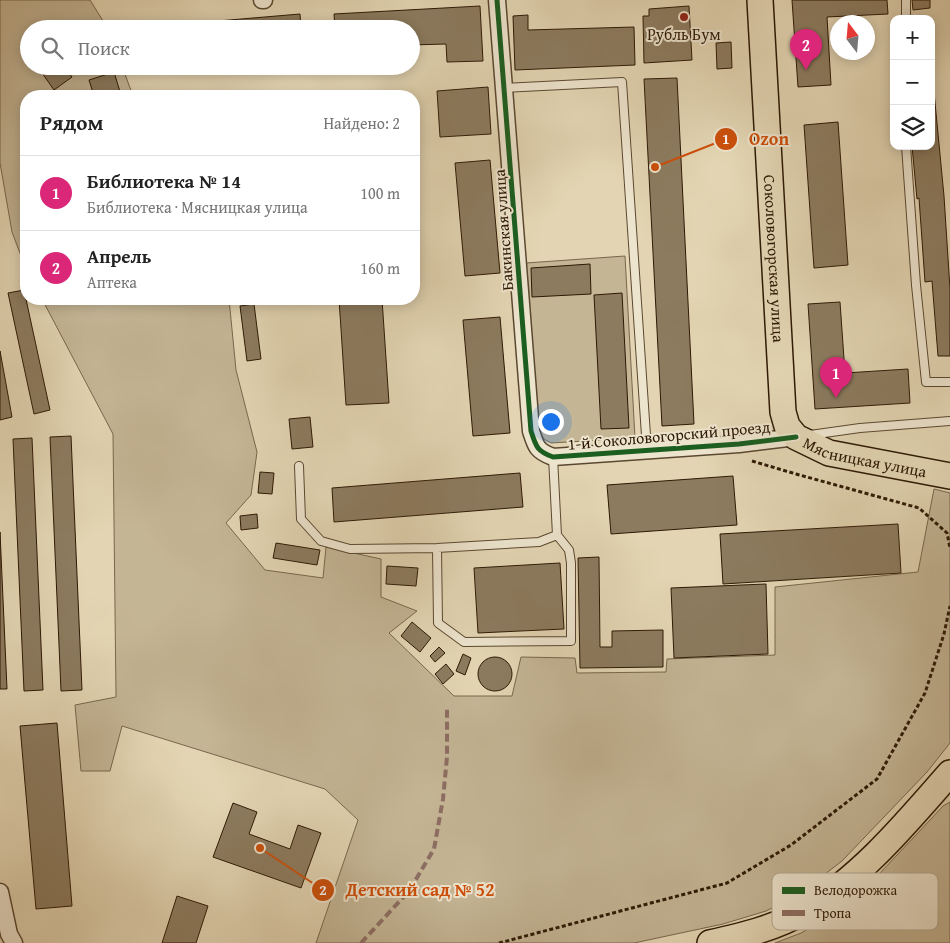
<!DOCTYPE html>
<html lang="ru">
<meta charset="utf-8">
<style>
:root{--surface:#fff;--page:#f6f6f6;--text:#222;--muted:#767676;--line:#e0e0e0;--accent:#db2777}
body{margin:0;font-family:"Gentium Book Plus",serif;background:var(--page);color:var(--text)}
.controls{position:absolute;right:15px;top:15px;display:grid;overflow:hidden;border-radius:10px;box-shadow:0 2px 12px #0003}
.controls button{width:45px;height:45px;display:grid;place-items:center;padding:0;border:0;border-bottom:1px solid var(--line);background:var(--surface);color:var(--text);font:25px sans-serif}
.compass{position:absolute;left:830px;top:15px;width:45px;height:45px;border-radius:50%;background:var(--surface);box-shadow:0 2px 12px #0003;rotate:344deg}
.you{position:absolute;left:550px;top:421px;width:18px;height:18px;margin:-12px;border:4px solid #fff;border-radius:50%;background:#1a73e8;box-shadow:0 0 0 8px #1a73e833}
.badge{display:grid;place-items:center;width:32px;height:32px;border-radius:50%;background:var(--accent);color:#fff;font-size:16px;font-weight:700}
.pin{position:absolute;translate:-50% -41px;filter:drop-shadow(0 1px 2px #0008)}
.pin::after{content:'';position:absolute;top:26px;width:18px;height:15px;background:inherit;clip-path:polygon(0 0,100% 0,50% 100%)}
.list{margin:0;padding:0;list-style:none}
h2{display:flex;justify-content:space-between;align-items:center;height:65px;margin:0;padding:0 20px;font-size:21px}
h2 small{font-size:16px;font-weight:400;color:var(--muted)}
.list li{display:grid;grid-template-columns:32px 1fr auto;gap:15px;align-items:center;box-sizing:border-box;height:75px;padding:0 20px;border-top:1px solid var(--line)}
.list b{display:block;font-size:19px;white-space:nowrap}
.list p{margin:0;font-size:16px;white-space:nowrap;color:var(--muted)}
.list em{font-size:16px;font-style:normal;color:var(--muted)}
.icon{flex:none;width:28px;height:28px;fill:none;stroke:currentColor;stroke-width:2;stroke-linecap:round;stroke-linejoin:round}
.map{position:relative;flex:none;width:950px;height:943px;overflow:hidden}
.search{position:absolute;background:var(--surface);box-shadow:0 2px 12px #0003;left:20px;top:20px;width:400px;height:55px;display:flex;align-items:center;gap:12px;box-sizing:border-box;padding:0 18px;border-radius:28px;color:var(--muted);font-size:19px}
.panel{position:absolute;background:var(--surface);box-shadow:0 2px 12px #0003;left:20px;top:90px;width:400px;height:215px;border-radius:20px}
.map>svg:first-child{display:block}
.green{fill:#c4b595;stroke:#79674d}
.building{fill:#8c7b5f;stroke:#2e1905}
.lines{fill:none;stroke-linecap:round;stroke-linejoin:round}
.service-casing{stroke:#5b4830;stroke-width:10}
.minor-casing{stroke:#5b4830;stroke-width:19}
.primary-casing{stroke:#2e1905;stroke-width:28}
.path{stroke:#2e1905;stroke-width:3;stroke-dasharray:4 2.5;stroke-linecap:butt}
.service{stroke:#ede4ce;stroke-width:8}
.minor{stroke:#ede4ce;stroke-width:16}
.primary{stroke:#e3d5b3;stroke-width:25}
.quiet{stroke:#8d6e63;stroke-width:4;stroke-dasharray:8 4;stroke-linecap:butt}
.cycleway-casing{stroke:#ede4ce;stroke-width:8}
.cycleway{stroke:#1b5e20;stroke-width:5}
.poi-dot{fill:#8f2418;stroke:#ede4ce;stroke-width:2}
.labels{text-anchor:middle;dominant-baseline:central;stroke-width:4;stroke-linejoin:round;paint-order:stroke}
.poi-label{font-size:16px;fill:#2e1905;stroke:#ede4ce}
.street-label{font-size:16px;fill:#2e1905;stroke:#ede4ce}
.key{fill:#ede4ce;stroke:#b4a792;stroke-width:1}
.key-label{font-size:14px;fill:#2e1905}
.leader{fill:none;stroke:#cc4f0b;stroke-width:2}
.callout-dot{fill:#cc4f0b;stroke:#ede4ce;stroke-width:2}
.mark-label{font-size:15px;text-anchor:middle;font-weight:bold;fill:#fff}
.callout-label{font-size:18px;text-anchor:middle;font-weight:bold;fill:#cc4f0b;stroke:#ede4ce;stroke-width:4;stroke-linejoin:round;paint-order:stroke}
</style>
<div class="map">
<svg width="950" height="943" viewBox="0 0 950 943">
<rect width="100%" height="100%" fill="#e3d5b3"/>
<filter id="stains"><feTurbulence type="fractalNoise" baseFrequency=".004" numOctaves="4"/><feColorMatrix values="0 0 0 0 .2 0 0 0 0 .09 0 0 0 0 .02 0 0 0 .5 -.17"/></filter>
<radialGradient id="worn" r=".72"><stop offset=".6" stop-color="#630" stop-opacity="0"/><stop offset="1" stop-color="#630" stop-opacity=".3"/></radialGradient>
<path class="green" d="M0,0H90L108,29H29V66H122L133,96H26V269L12,232L0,163Z
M625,256L635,438L551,443L544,439L537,428L526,263Z
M42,299H229L236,370L257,452L251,495L226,523L265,570L323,578L326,547L381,559V597L417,611L389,633L454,696H512L521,657L575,658L577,673L666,672L667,659L775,655V587L918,572L934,489L950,493V743L927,772L842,861L795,897L766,911L723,924L634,943H316L358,820L325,789L122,726L110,771H81L75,705L116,697L113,434Z
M950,802V943H775L801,933L847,908L915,836L943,806Z"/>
<path class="building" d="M792,0H887L888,14L827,17L831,85L798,87Z
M912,0H930V8L913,10Z
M480,6L483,61L447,62L446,44L411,45V29H335L334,14Z
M689,6L692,60L644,63L643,16H649V9Z
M300,14L301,29H219L218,21Z
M528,15V30L634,27L635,65L515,70L513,16Z
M731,42L732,68L717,69L716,43Z
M931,61L944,196L950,289V356H938L932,281L925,282L919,198L917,199L912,146H931Z
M44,66H64L72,77L54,90L40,70Z
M114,72L121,95L94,96L89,80Z
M677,78L694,424L662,426L644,79Z
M488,87L491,134L440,137L437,91Z
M838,122L848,265L814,268L804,125Z
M490,160L500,273L465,276L455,163Z
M590,264L591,294L532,297L531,268Z
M24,290L50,410L34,414L8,293Z
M622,293L629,428L601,429L594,295Z
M339,299H382L389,403L346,405Z
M840,302L845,373L908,369L910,403L815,409L808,304Z
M254,304L261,359L247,361L240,306Z
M500,317L510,433L473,436L463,320Z
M0,351L12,417L0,420Z
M310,417L313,447L292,449L289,419Z
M71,436L82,690L61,691L50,437Z
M32,438L43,690L24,691L13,439Z
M260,472L274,473L272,494L258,493Z
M520,473L523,507L334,522L332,488Z
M733,476L737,525L611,534L607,485Z
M257,514L258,528L241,530L240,516Z
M898,524L901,573L723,584L720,534Z
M0,532L7,689H0Z
M276,543L320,550L317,565L273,558Z
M599,557L600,647H612V631L663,630V667L580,668L578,558Z
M560,563L564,629L478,633L474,568Z
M387,566L418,568L416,586L386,584Z
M766,584L768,654L674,658L671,588Z
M412,622L431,638L420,652L401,636Z
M439,647L445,653L435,662L430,656Z
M463,654L471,658L465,675L456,671Z
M478 674a17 17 0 1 1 34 0a17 17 0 1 1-34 0Z
M446,664L454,674L443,684L435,674Z
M57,723L72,906L36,909L20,726Z
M233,803L257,812L249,834L290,849L298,825L321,833L301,888L213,857Z
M177,896L208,906L196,943H162Z"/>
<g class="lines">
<g class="service-casing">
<path id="service" d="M905,19L906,15V0
M505,88L622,82L647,450
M906,146L916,285L926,382H950
M810,435L860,428L950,421
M299,466L301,519L321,541L350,549L437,548L539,542L557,535L553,457
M437,548L438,623L464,642L571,641V563L569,550L557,535"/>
</g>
<g class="minor-casing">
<path id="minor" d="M262,0H264
M497,0L531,431C536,447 537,451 553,457L739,444L796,437
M0,892L9,934L14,943"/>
</g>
<g class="primary-casing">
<g id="primary">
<path id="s1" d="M760,0L783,412L787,426L796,437L829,453L950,476"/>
<path d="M710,943C741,936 776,928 804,911C861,878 907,822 950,773"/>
</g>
</g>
<path class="path" d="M752,461L796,474L919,508L947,533L950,548
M499,943L727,883L791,845L877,779L925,693L944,634L950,606"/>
<use href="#service" class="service"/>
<use href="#minor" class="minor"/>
<use href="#primary" class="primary"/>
<path class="quiet" d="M361,943L409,891L434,849L443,799L447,757V706"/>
<g class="cycleway-casing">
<path id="cycleway" d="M497,0L531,431C536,447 537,451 553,457L739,444L796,437"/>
</g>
<use href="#cycleway" class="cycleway"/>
</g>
<circle class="poi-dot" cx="684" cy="17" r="5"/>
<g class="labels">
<g class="poi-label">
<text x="684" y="34">Рубль Бум</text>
</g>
<g class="street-label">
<text transform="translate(503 230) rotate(-94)">Бакинская улица</text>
<text stroke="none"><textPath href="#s1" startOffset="259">Соколовогорская улица</textPath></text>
<text transform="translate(669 435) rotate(-5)">1-й Соколовогорский проезд</text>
<text stroke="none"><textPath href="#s1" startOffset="514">Мясницкая улица</textPath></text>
</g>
</g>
<rect x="772" y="873" width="166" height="57" rx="8" class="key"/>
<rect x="782" y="887" width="23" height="7" fill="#1b5e20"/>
<rect x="782" y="910" width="23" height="6" fill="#8d6e63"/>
<g class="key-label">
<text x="814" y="895">Велодорожка</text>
<text x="814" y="918">Тропа</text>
</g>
<path class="leader" d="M655 167L726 139M260 848L323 890"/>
<g class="callout-dot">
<circle cx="655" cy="167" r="5"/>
<circle cx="260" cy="848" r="5"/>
<circle cx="726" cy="139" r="12"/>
<circle cx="323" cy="890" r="12"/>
</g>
<g class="mark-label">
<text x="726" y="144">1</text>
<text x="323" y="895">2</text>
</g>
<g class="callout-label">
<text x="769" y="145">Ozon</text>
<text x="420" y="896">Детский сад № 52</text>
</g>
<rect width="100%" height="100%" filter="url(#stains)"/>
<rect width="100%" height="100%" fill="url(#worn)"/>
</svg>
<div class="controls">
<button>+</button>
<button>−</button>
<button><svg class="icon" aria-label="layers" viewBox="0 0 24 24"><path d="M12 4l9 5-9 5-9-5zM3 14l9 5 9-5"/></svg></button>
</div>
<svg class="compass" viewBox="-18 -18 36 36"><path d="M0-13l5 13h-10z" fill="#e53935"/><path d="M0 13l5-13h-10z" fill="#767676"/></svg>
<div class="you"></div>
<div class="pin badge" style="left:836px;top:398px">1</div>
<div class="pin badge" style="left:806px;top:70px">2</div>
<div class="search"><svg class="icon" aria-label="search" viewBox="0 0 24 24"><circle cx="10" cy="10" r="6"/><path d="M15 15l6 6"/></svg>Поиск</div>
<section class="panel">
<h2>Рядом<small>Найдено: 2</small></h2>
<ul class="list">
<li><span class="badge">1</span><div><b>Библиотека № 14</b><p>Библиотека · Мясницкая улица</p></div><em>100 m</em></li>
<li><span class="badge">2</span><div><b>Апрель</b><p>Аптека</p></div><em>160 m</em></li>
</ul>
</section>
</div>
